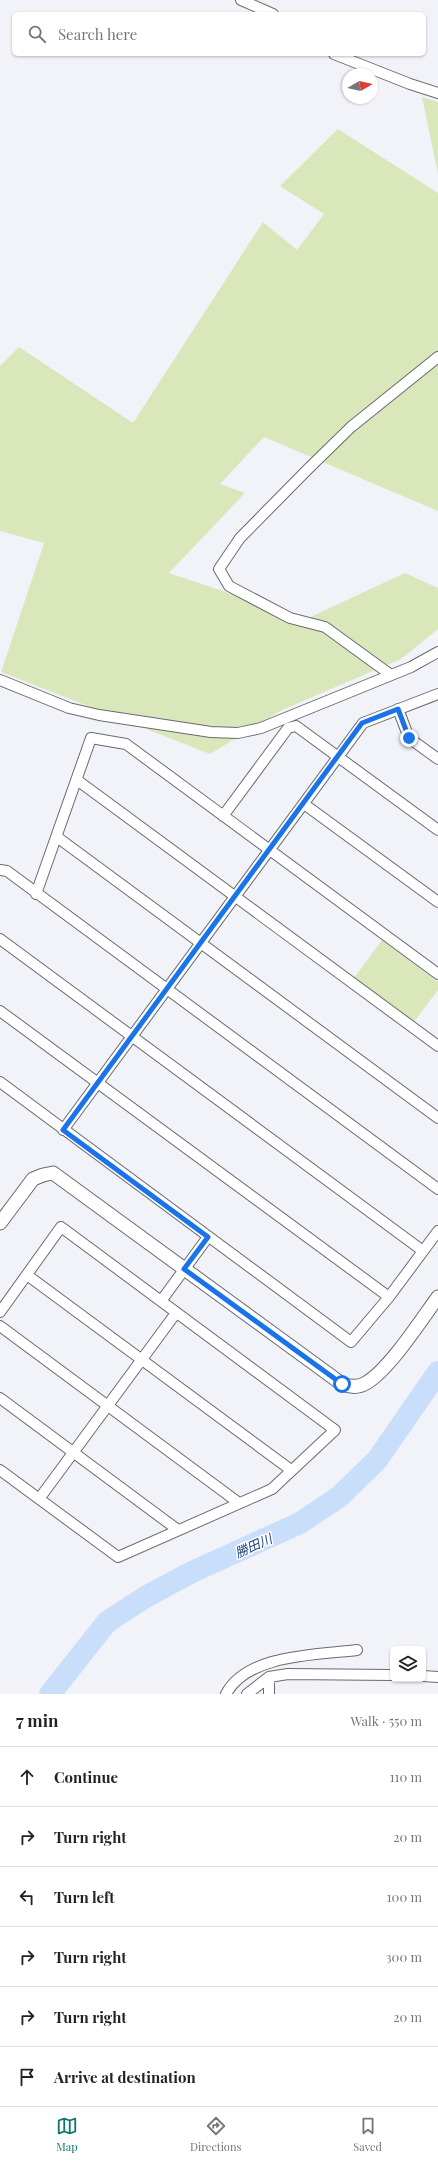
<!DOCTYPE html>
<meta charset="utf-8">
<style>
:root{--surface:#fff;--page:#f2f2f2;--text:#222;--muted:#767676;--line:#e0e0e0;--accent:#0f766e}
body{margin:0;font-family:"Playfair Display","Noto Sans JP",serif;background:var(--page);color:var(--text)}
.controls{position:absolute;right:12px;bottom:12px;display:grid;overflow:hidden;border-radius:6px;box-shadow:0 1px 3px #0004}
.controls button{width:36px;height:36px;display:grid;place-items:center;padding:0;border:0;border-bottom:1px solid var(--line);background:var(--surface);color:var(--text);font:20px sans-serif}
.compass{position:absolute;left:342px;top:68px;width:36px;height:36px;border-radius:50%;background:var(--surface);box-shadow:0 1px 3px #0004;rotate:81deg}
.stop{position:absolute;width:12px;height:12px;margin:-9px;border:3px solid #1a73e8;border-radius:50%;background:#fff}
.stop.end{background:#1a73e8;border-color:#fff;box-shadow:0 1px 4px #0008}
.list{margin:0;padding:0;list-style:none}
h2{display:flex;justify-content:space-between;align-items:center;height:52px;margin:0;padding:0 16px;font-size:17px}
h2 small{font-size:13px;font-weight:400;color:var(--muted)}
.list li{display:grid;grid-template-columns:26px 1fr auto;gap:12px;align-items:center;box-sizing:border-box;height:60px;padding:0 16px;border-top:1px solid var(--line)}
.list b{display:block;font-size:15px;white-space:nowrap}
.list em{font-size:13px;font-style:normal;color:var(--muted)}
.icon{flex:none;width:22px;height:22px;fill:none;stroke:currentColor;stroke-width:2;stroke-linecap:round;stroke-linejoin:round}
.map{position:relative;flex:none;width:438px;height:1694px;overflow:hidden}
.search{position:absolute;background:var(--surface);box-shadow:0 1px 3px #0004;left:12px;right:12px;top:12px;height:44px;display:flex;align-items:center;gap:10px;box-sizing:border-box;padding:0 14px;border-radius:6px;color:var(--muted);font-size:15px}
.sheet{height:412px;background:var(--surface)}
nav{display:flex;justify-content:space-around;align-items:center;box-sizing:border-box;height:56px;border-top:1px solid var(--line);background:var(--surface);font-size:11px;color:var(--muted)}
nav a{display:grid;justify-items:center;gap:2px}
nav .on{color:var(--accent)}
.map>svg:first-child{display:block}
.green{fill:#dae7ba}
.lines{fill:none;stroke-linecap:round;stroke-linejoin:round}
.river{stroke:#c9defa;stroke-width:22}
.minor-casing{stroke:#6a6b71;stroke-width:12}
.tertiary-casing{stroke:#6a6b71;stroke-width:15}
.minor{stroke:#fff;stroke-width:10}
.tertiary{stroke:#fff;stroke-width:13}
.route{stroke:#1a73e8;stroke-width:5}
.labels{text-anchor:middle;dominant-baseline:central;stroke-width:3;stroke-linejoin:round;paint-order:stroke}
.water-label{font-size:13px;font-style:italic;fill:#1a447c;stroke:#fff}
</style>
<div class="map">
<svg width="438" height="1694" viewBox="0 0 438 1694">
<rect width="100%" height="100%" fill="#f1f3f9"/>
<path class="green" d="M422,97L438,102V174Z
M338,129L438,193V511L264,437L220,484L245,493L169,573L306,619L405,573L438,588V629L401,659L282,710L210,754L1,672L44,543L0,531V366L19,347L133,423L263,222L297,250L324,214L280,186Z
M382,940L438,982V990L413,1023L354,978Z"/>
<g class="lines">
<path class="river" d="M50,1694L107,1622L147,1596L192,1572L300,1523L339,1497L377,1460L438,1372"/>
<g class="minor-casing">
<path id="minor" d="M241,0L273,14
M334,54L410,84L438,93
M391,675L325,627L290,618L229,586L219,569L240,538L307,470L351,427L438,357
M0,680L69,708L99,715L211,732L238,733L261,728L411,667L438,652
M398,709L409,738L438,759
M77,780L438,1046
M304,804L438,902
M223,816L288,728L296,726L438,830
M57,837L438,1118
M0,870L7,871L438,1189
M36,894L91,738L126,744L438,974
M0,939L423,1251
M0,1011L389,1297
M0,1082L351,1342L389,1297L438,1231
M63,1130L363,723L438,694
M27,1275L291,1470
M161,1301L208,1237
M0,1312L61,1227L335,1430L272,1489L118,1557L0,1470
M0,1326L239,1503
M0,1398L178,1530
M39,1499L176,1313
M423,1676L438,1677
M226,1694C247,1654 317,1655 357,1650
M247,1694L269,1677L288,1674L393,1675
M269,1694V1677"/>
</g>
<g class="tertiary-casing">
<path id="tertiary" d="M0,1223L33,1179L43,1175L53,1173L342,1384C350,1387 358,1388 366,1383C389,1370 421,1320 438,1297"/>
</g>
<use href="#minor" class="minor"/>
<use href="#tertiary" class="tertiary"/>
</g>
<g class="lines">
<path class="route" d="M342,1384L184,1269L208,1237L63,1130L362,723L398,709L409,738"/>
</g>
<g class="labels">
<g class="water-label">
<text transform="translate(253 1545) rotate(-24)">勝田川</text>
</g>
</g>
</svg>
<div class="controls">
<button><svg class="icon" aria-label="layers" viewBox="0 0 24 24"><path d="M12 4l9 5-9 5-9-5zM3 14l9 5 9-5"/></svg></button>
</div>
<svg class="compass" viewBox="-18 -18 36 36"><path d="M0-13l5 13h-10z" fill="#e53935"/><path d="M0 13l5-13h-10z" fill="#767676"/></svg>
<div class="stop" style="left:342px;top:1384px"></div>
<div class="stop end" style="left:409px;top:738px"></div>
<div class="search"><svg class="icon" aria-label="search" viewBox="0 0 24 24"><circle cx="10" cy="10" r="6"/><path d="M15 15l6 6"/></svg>Search here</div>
</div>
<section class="sheet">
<h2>7 min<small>Walk · 550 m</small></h2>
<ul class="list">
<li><svg class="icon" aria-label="ahead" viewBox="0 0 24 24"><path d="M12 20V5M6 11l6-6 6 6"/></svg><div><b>Continue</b></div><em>110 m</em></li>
<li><svg class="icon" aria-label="right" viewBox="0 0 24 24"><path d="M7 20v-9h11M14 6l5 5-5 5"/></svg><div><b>Turn right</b></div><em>20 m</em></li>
<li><svg class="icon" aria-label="left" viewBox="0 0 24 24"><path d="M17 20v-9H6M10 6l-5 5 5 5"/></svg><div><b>Turn left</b></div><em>100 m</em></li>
<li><svg class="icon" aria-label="right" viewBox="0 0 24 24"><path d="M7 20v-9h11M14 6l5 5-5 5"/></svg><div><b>Turn right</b></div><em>300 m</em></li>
<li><svg class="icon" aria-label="right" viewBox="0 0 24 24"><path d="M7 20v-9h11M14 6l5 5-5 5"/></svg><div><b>Turn right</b></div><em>20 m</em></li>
<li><svg class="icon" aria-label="arrive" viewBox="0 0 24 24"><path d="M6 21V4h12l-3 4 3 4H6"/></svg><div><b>Arrive at destination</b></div></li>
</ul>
</section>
<nav>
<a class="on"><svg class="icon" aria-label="map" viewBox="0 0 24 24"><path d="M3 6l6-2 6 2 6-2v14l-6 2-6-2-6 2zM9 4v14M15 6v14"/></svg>Map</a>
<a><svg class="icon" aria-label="directions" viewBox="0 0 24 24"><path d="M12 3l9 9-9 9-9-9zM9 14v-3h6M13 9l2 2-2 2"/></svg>Directions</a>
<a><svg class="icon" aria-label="saved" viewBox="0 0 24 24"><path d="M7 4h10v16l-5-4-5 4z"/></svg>Saved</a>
</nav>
